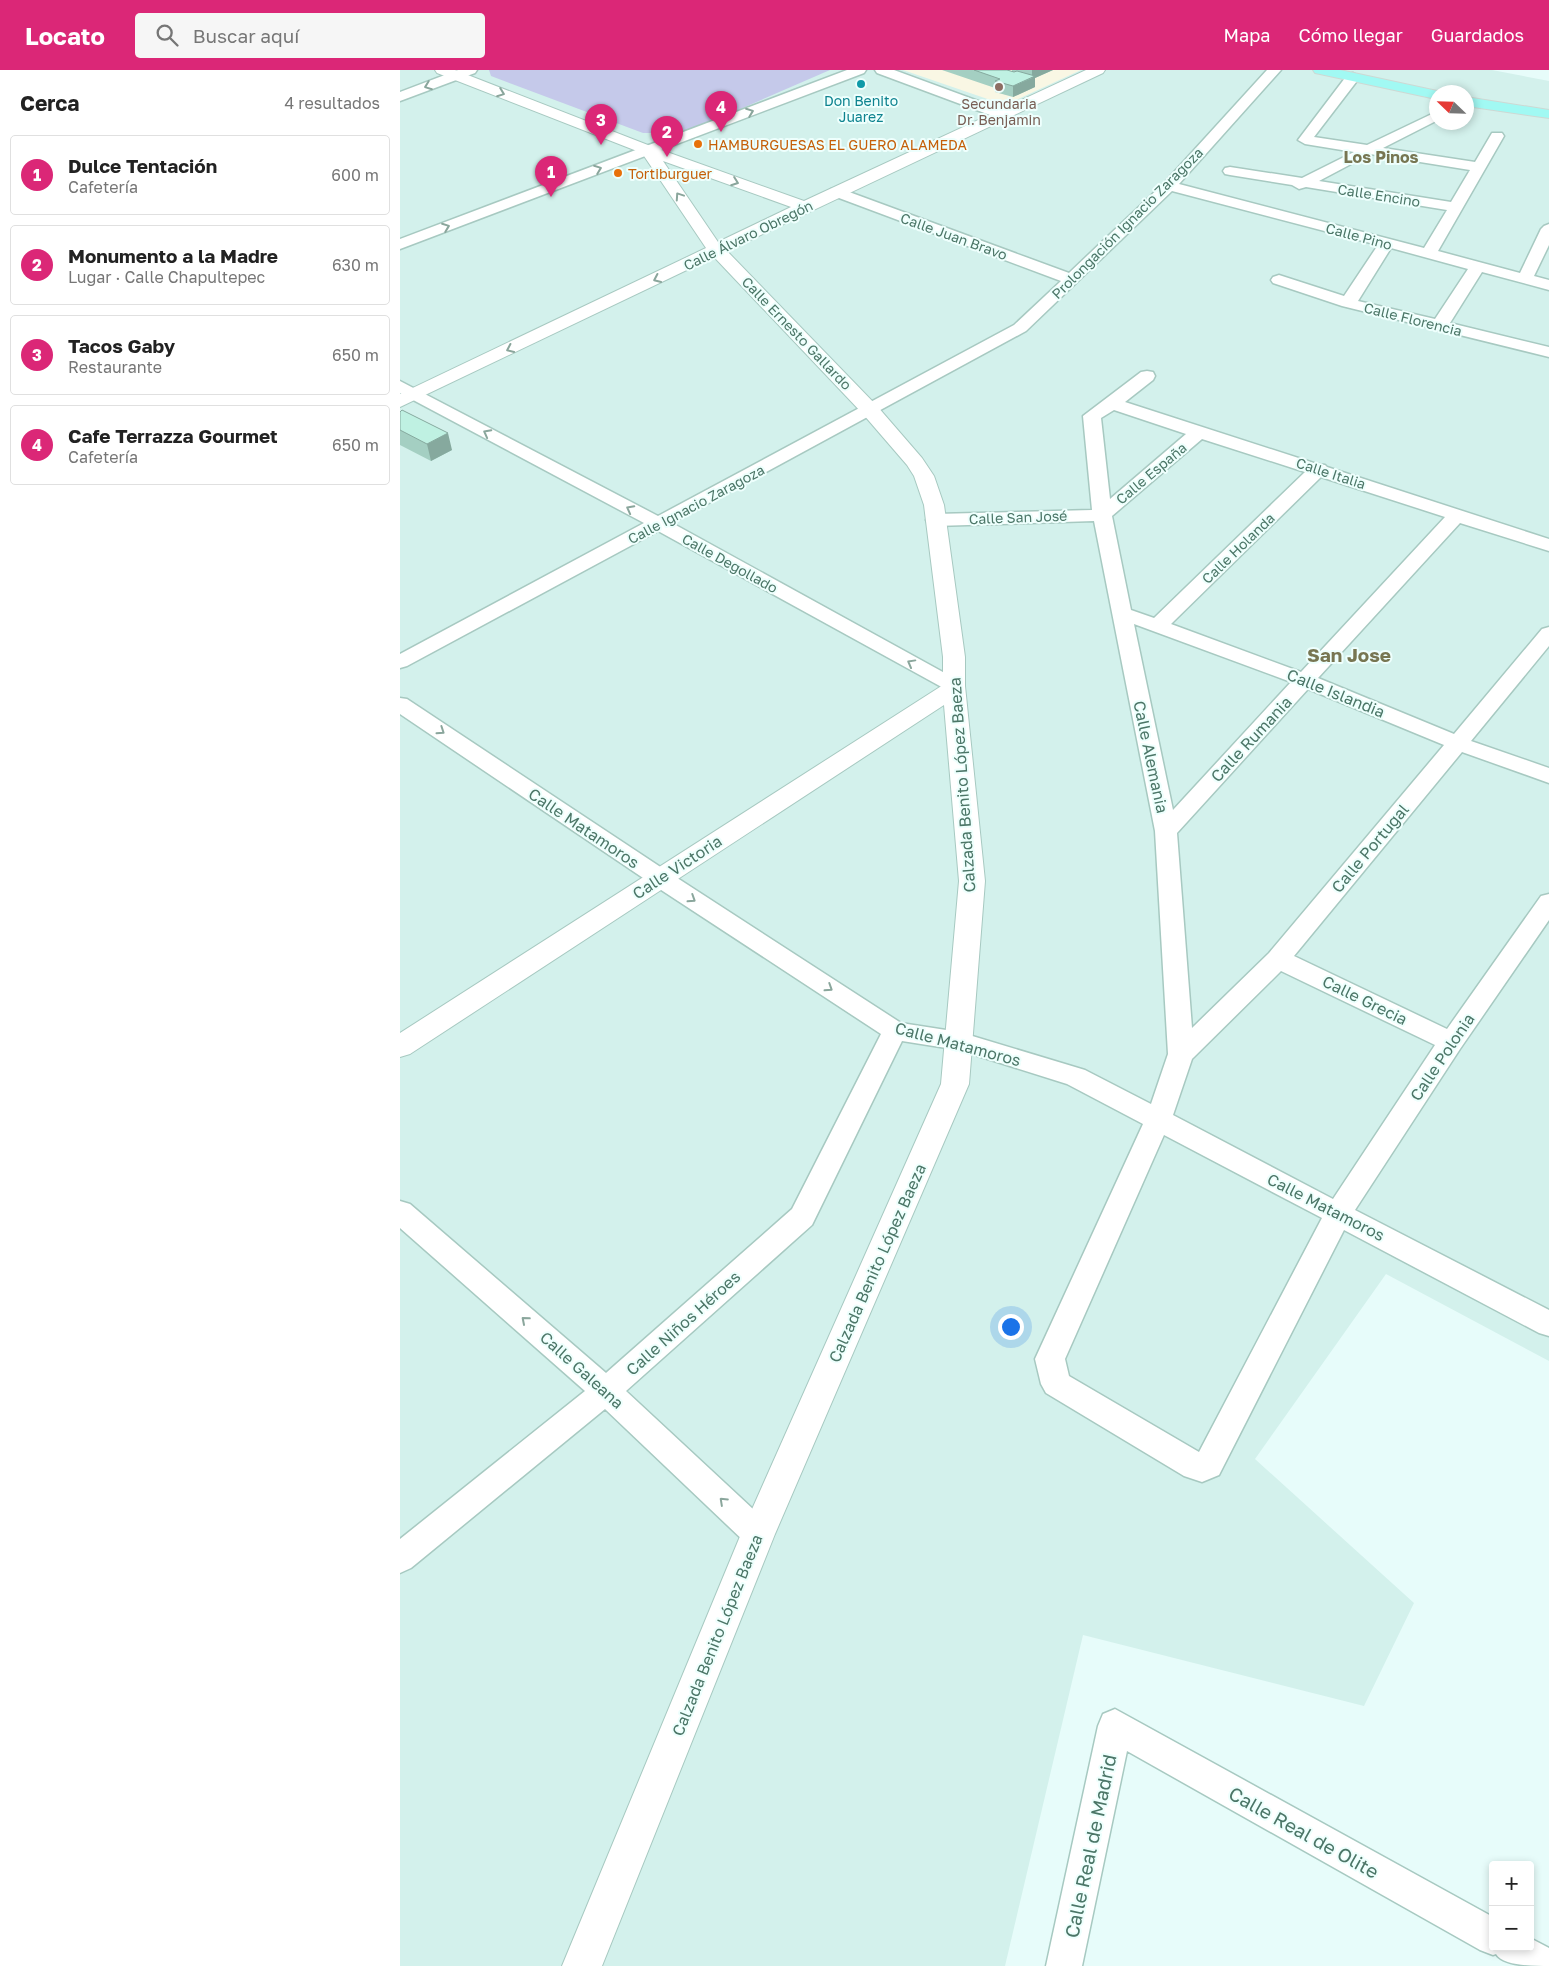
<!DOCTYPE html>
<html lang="es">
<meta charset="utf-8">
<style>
:root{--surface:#fff;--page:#f6f6f6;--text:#222;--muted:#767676;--line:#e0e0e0;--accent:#db2777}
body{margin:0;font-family:"Golos Text",sans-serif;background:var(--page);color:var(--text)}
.controls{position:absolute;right:15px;bottom:15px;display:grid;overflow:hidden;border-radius:5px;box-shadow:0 2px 8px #0003}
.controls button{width:45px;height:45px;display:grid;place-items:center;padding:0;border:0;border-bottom:1px solid var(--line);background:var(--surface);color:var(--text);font:25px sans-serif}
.compass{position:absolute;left:1029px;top:15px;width:45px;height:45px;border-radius:50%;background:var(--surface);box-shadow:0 2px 8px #0003;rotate:293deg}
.you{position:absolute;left:610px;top:1256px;width:18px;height:18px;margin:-12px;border:4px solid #fff;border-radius:50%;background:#1a73e8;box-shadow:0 0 0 8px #1a73e833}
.badge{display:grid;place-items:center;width:32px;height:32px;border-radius:50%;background:var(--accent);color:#fff;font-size:16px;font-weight:700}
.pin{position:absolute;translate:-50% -41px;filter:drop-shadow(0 1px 2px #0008)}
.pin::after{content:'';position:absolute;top:26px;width:18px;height:15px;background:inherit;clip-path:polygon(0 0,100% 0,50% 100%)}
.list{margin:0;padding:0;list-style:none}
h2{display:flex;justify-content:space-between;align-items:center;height:65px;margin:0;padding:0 20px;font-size:21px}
h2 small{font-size:16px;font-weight:400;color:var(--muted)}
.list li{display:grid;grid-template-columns:32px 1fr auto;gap:15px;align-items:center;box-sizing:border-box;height:80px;margin:0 10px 10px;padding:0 10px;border:1px solid var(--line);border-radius:5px}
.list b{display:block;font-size:19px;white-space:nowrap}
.list p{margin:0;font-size:16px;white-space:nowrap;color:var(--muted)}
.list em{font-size:16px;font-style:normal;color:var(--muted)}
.icon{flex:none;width:28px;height:28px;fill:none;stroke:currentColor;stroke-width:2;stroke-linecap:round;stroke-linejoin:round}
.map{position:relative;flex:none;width:1149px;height:1896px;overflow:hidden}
header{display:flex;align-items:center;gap:30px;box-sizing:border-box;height:70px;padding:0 25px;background:var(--accent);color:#fff}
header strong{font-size:24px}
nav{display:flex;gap:28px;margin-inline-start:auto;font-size:18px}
.search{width:350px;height:45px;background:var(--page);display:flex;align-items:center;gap:12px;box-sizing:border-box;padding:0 18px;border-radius:5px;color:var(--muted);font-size:19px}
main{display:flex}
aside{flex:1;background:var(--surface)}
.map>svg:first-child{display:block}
.residential{fill:#d3f1ec;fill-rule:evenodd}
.education{fill:#f9f7e4}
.green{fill:#c5c9ea}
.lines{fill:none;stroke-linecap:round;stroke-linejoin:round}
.minor-casing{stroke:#a7c9c1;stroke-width:3}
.tertiary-casing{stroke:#a7c9c1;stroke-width:2}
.primary-casing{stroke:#cdd9d4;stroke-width:2}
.minor{fill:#fff;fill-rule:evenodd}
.tertiary{fill:#fff;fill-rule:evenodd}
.primary{fill:#a1f9f3;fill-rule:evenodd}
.wall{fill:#a4cfc2}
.shaded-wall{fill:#86a99e}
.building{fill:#bff1e2;stroke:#86a99e}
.oneway{stroke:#8aa69c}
.culture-dot{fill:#0f9aa8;stroke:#eefffd;stroke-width:2}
.education-dot{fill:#8d6e63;stroke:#eefffd;stroke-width:2}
.food-dot{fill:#e8710a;stroke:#eefffd;stroke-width:2}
.labels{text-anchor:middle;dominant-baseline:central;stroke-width:4;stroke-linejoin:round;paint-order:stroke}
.far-culture-label{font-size:14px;fill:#0d838f;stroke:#eefffd}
.far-education-label{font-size:14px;fill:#785e54;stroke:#eefffd}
.far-food-label{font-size:14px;fill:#c56008;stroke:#eefffd;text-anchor:start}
.far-street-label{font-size:14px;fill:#4b7667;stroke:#eefffd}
.far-quarter-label{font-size:16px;font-weight:bold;fill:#777652;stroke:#eefffd}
.street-label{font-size:16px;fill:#4b7667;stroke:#eefffd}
.quarter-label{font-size:19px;font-weight:bold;fill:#777652;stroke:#eefffd}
.near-street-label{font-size:19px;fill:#4b7667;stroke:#eefffd}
</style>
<header>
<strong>Locato</strong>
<div class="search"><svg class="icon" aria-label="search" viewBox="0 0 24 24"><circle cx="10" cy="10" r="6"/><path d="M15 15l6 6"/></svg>Buscar aquí</div>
<nav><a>Mapa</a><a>Cómo llegar</a><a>Guardados</a></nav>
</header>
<main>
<aside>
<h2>Cerca<small>4 resultados</small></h2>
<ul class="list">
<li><span class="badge">1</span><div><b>Dulce Tentación</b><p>Cafetería</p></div><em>600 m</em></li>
<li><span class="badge">2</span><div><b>Monumento a la Madre</b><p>Lugar · Calle Chapultepec</p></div><em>630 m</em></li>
<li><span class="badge">3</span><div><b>Tacos Gaby</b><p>Restaurante</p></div><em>650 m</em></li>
<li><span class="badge">4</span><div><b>Cafe Terrazza Gourmet</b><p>Cafetería</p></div><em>650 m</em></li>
</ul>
</aside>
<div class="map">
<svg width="1149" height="1896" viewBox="0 0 1149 1896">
<rect width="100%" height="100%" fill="#e7fcfa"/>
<path class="residential" d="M0,0H1092L1149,11V1291L986,1204L855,1389L1014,1533L964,1636L683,1565L605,1896H0ZM1036,22H1066V52H1036Z"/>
<path class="education" d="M503,0H681L605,35Z"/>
<path class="green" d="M89,0H430L285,63H243L91,6Z"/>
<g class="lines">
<g class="minor-casing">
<path id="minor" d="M58,0H77L75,3L0,31V22Z
M447,0H466L464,3L0,179V169Z
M475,0H494L608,42L610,45L608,48H598L477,3Z
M867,0H881L779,114L1024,178L1047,140L906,117L899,119L892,115L830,105L825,104L823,101L825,98L830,97L902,108L954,82L905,74L898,70L948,4L953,3L960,7L914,67L967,75L1036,42V51L983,78L1075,92L1092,63H1102L1104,66L1038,181L1120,203L1141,159L1144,156L1149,154V175L1134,206L1149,210V220L1082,202L1050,253L1149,277V287L942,236L873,213L871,210L873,207L879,205L944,226L978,175L772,121L626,261L272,453L561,612L564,616L561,620L554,622L547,620L258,461L7,596L0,598V584L244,453L0,323V311L258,446L614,255L661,211L431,125L429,122L431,119H441L669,203L764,113ZM970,84L1070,100L1051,132L919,111ZM991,178L1068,199L1035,249L958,231Z
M747,301L753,302L755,306L753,310L725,332L917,394L925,395L927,397L1149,469V481L1060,453L918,608L1054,664L1142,559L1149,557V576L1071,671L1149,698V713L1062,682L894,886L1047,959L1141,826L1149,824V850L1060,979L955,1140L1149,1240V1266L1139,1263L944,1160L819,1405L802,1412L784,1406L646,1323L641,1314L635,1289L743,1054L667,1014L559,980L502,971L412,1155L226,1321L369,1454L374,1464L369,1474L358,1479L347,1474L205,1339L11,1498L0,1503V1469L185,1321L0,1158V1131L10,1134L206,1303L392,1139L481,964L252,814L0,644V628L7,629L268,802L501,953L559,962L685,1000L751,1034L768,984L755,761L694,451L535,456L528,454L526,450L528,446L535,444L692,440L683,346L741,302ZM714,340L786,364L710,429L701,348ZM802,369L905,402L754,548L731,540L712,446ZM921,407L1045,447L901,602L771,554ZM734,554L891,612L773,740ZM908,619L1044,675L869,883L792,958L777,763ZM881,901L1035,975L933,1129L773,1045L792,989ZM764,1065L922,1148L799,1382L669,1306L665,1289Z
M715,1639L1093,1847V1877H1130V1868L1149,1878V1896C1133,1896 1103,1896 1096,1884L1093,1885L1080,1880L727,1681L682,1896H646L698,1656L703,1644Z"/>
</g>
<g class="tertiary-casing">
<path id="tertiary" d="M35,0H55L253,77L404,131L686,0H705L703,3L327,181L477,336L522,388L534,406L544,435L565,587V616L585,811L569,1014L375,1464L202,1896H162L341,1464L541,1014L559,811L544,635L10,984L0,987V963L543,615V587L524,435L514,406L507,395L463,344L314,187L0,337V324L306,178L242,83L37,3ZM263,91L391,137L318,172Z"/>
</g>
<g class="primary-casing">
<path id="primary" d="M913,0H940L1042,22H1036V29L920,4L915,3Z
M1066,27L1149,40V48L1066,36Z"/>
</g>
<use href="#minor" class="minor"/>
<use href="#tertiary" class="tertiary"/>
<use href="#primary" class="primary"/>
</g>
<path class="wall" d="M542,0H610L609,1L612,2V0H653L635,8V17L613,27L595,22V18Z
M0,342L52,380L31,391L0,375Z"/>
<path class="shaded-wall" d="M632,0H653L635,8V17L613,27V16L632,8Z
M48,363L52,380L31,391L27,374Z"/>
<path class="building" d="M574,0H607L614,2L617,1L635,6L613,16L595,11L600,9Z
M2,340L48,363L27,374L0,360V342Z"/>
<defs><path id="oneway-chevron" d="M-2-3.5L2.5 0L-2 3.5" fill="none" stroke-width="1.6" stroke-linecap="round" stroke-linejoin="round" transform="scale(1.25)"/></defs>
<g class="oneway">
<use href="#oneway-chevron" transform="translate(28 16) rotate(159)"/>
<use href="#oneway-chevron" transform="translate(101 23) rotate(21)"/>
<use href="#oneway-chevron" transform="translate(350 42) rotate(-21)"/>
<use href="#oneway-chevron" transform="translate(198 99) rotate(-21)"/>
<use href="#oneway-chevron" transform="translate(335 112) rotate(20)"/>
<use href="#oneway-chevron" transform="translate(279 126) rotate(-124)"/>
<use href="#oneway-chevron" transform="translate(46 157) rotate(-21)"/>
<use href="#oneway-chevron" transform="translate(257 209) rotate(155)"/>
<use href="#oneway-chevron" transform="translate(110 279) rotate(155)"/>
<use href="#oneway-chevron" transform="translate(87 363) rotate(-152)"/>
<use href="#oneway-chevron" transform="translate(230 439) rotate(-152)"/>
<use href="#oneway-chevron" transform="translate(511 593) rotate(-151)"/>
<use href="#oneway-chevron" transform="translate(41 661) rotate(34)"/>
<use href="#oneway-chevron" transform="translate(292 829) rotate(33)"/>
<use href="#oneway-chevron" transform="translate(429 918) rotate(33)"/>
<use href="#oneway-chevron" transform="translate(125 1250) rotate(-139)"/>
<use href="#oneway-chevron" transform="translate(323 1431) rotate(-137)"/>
</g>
<circle class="culture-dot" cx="461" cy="14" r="5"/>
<circle class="education-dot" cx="599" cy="17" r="5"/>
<g class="food-dot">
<circle cx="298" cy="74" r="5"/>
<circle cx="218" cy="103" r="5"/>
</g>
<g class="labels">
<g class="far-culture-label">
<text x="461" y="30">Don Benito<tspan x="461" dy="16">Juarez</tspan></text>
</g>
<g class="far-education-label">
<text x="599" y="33">Secundaria<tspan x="599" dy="16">Dr. Benjamin</tspan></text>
</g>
<g class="far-food-label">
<text x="308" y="74">HAMBURGUESAS EL GUERO ALAMEDA</text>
<text x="228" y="103">Tortiburguer</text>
</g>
<g class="far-street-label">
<text transform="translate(979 125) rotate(9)">Calle Encino</text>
<text transform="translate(727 153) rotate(-45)">Prolongación Ignacio Zaragoza</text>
<text transform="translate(348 165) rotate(-26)">Calle Álvaro Obregón</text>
<text transform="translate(554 166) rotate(20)">Calle Juan Bravo</text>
<text transform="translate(959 166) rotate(15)">Calle Pino</text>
<text transform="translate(1013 249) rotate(14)">Calle Florencia</text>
<text transform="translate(397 263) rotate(46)">Calle Ernesto Gallardo</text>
<text transform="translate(751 403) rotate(-40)">Calle España</text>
<text transform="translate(931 403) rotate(18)">Calle Italia</text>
<text transform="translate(296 434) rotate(-28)">Calle Ignacio Zaragoza</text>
<text transform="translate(618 447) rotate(-2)">Calle San José</text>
<text transform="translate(838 478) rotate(-44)">Calle Holanda</text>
<text transform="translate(330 493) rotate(29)">Calle Degollado</text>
</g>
<g class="far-quarter-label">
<text x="981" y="87">Los Pinos</text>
</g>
<g class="street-label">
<text transform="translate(936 623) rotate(22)">Calle Islandia</text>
<text transform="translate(851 669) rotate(-47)">Calle Rumania</text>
<text transform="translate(751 687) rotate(78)">Calle Alemania</text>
<text transform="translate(562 715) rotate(-94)">Calzada Benito López Baeza</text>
<text transform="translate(184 758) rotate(34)">Calle Matamoros</text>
<text transform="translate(970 778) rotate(-50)">Calle Portugal</text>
<text transform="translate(277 797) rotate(-33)">Calle Victoria</text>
<text transform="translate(965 930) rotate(26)">Calle Grecia</text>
<text transform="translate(558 974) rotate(15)">Calle Matamoros</text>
<text transform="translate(1042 987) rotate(-56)">Calle Polonia</text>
<text transform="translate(926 1137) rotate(27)">Calle Matamoros</text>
<text transform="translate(477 1193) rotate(-66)">Calzada Benito López Baeza</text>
<text transform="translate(283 1253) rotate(-42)">Calle Niños Héroes</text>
<text transform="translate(182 1300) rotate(42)">Calle Galeana</text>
<text transform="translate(317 1565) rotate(-68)">Calzada Benito López Baeza</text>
</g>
<g class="quarter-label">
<text x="949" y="584">San Jose</text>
</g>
<g class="near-street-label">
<text transform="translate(904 1762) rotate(29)">Calle Real de Olite</text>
<text transform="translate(690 1776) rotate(-78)">Calle Real de Madrid</text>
</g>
</g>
</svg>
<div class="controls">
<button>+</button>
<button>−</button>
</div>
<svg class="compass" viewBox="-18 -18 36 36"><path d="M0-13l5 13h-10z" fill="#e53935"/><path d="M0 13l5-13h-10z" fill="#767676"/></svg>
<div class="you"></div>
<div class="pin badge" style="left:151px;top:127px">1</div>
<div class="pin badge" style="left:267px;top:87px">2</div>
<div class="pin badge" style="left:201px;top:75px">3</div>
<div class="pin badge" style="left:321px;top:62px">4</div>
</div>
</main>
